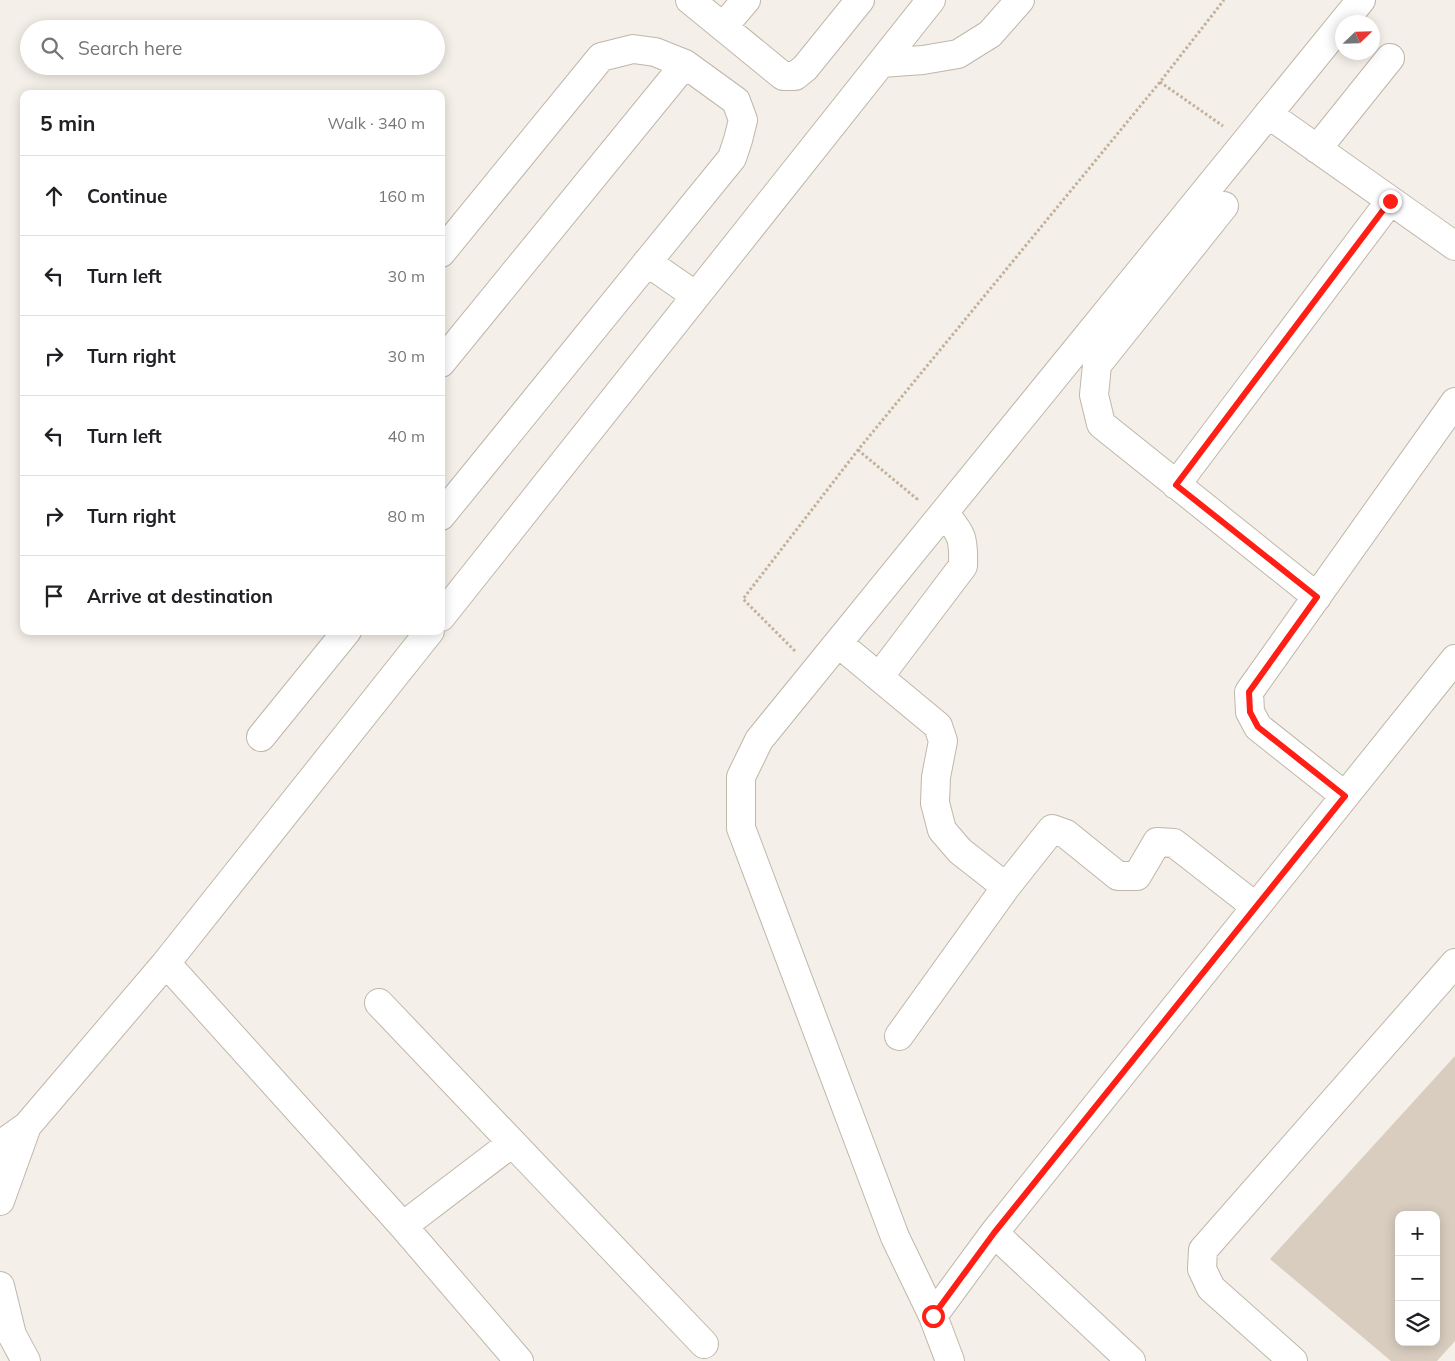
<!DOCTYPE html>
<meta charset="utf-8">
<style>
:root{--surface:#fff;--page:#f6f6f6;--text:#202124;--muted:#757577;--line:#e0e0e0}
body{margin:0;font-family:Mulish,sans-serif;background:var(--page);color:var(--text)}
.controls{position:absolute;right:15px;bottom:15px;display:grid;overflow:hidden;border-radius:10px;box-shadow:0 2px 12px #0003}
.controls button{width:45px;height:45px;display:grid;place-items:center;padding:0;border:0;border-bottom:1px solid var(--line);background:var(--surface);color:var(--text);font:25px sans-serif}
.compass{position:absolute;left:1335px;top:15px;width:45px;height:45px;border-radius:50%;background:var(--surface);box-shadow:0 2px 12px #0003;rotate:67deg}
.stop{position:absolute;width:15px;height:15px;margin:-11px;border:4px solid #ff1f14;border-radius:50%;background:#fff}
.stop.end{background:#ff1f14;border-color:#fff;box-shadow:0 1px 5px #0008}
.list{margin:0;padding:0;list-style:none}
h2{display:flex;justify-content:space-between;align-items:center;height:65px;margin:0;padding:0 20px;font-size:21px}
h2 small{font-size:16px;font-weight:400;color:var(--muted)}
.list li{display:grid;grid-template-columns:32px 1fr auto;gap:15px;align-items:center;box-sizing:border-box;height:80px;padding:0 20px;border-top:1px solid var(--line)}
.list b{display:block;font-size:19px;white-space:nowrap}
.list em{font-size:16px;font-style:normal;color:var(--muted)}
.icon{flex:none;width:28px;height:28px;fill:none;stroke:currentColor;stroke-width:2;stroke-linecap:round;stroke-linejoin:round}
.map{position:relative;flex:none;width:1455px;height:1361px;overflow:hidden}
.search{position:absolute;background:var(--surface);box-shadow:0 2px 12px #0003;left:20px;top:20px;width:425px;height:55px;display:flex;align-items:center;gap:12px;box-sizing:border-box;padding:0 18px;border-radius:28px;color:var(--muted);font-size:19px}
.panel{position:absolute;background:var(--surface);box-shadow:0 2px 12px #0003;left:20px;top:90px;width:425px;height:545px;border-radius:10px}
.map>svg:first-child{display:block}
.building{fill:#d9cdc0;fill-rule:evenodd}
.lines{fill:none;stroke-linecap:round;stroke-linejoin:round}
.minor-casing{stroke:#c0b6aa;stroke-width:30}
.path{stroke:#c3b09b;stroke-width:3;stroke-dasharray:2.5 2.5;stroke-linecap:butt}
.minor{stroke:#fff;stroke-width:28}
.route{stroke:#ff1f14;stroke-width:6}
</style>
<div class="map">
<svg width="1455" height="1361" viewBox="0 0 1455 1361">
<rect width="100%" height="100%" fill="#f4efe8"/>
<path class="building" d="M1455,1056V1341L1437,1361H1391L1270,1259ZM1399,1215H1436V1342H1399Z"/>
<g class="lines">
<g class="minor-casing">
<path id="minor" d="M690,0L783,76H795L805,68L860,0
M723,27L746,0
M881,63L923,60L958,54L990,34L1020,0
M1268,114L1455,246
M1317,149L1390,58
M1224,206L1097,365L1094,395L1101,424L1317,597
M441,253L601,57L633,49L655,52L685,64L736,101L743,120L738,140L732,158L441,516
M647,262L696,296
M441,363L685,64
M1176,485L1390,201
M441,617L931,0
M838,643L938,726L943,741L936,777L935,803L942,830L960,851L1006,887
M879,677L963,566C964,538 962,534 944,513
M261,737L347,631
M1345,796L1258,727L1250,712L1249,692L1455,402
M166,963L403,1226L519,1361
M379,1003L704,1344
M899,1036L1006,887L1052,829L1066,834L1118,876H1137L1157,842L1174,843L1256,907
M0,1145L27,1126L166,963L430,631
M0,1201L27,1126
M403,1226L512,1143
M994,1233L1131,1361
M0,1286L12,1335L26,1361
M933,1316L994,1233L1455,659
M950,1361L933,1316L895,1237L741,828V777L759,740L1361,0
M1293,1361L1211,1288L1202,1269L1203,1250L1455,963"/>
</g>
<path class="path" d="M1160,82L1223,126
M858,450L917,499L916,501
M795,651L743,599L858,450L1160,82L1224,0"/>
<use href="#minor" class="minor"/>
</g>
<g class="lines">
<path class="route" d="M933,1316L994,1233L1345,796L1258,727L1250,712L1249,692L1317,597L1176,485L1390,201"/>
</g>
</svg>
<div class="controls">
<button>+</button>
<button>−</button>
<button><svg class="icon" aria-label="layers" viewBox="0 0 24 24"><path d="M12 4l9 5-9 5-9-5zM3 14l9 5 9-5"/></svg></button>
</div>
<svg class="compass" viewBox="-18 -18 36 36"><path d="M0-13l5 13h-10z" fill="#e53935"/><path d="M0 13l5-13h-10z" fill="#757577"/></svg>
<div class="stop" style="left:933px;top:1316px"></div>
<div class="stop end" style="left:1390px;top:201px"></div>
<div class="search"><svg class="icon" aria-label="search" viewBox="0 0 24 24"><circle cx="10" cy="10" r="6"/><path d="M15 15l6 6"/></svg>Search here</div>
<section class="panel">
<h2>5 min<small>Walk · 340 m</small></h2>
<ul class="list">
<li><svg class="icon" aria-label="ahead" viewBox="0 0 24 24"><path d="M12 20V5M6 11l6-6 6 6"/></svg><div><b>Continue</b></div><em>160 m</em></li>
<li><svg class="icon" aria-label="left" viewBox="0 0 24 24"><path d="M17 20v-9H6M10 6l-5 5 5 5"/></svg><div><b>Turn left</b></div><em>30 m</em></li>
<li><svg class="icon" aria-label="right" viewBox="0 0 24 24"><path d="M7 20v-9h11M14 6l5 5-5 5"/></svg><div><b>Turn right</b></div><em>30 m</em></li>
<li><svg class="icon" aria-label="left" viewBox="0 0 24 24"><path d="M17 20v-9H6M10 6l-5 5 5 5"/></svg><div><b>Turn left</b></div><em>40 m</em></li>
<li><svg class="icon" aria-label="right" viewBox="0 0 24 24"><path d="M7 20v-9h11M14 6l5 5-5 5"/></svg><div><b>Turn right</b></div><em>80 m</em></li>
<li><svg class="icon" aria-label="arrive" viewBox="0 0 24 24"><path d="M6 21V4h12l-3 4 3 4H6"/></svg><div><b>Arrive at destination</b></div></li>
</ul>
</section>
</div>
